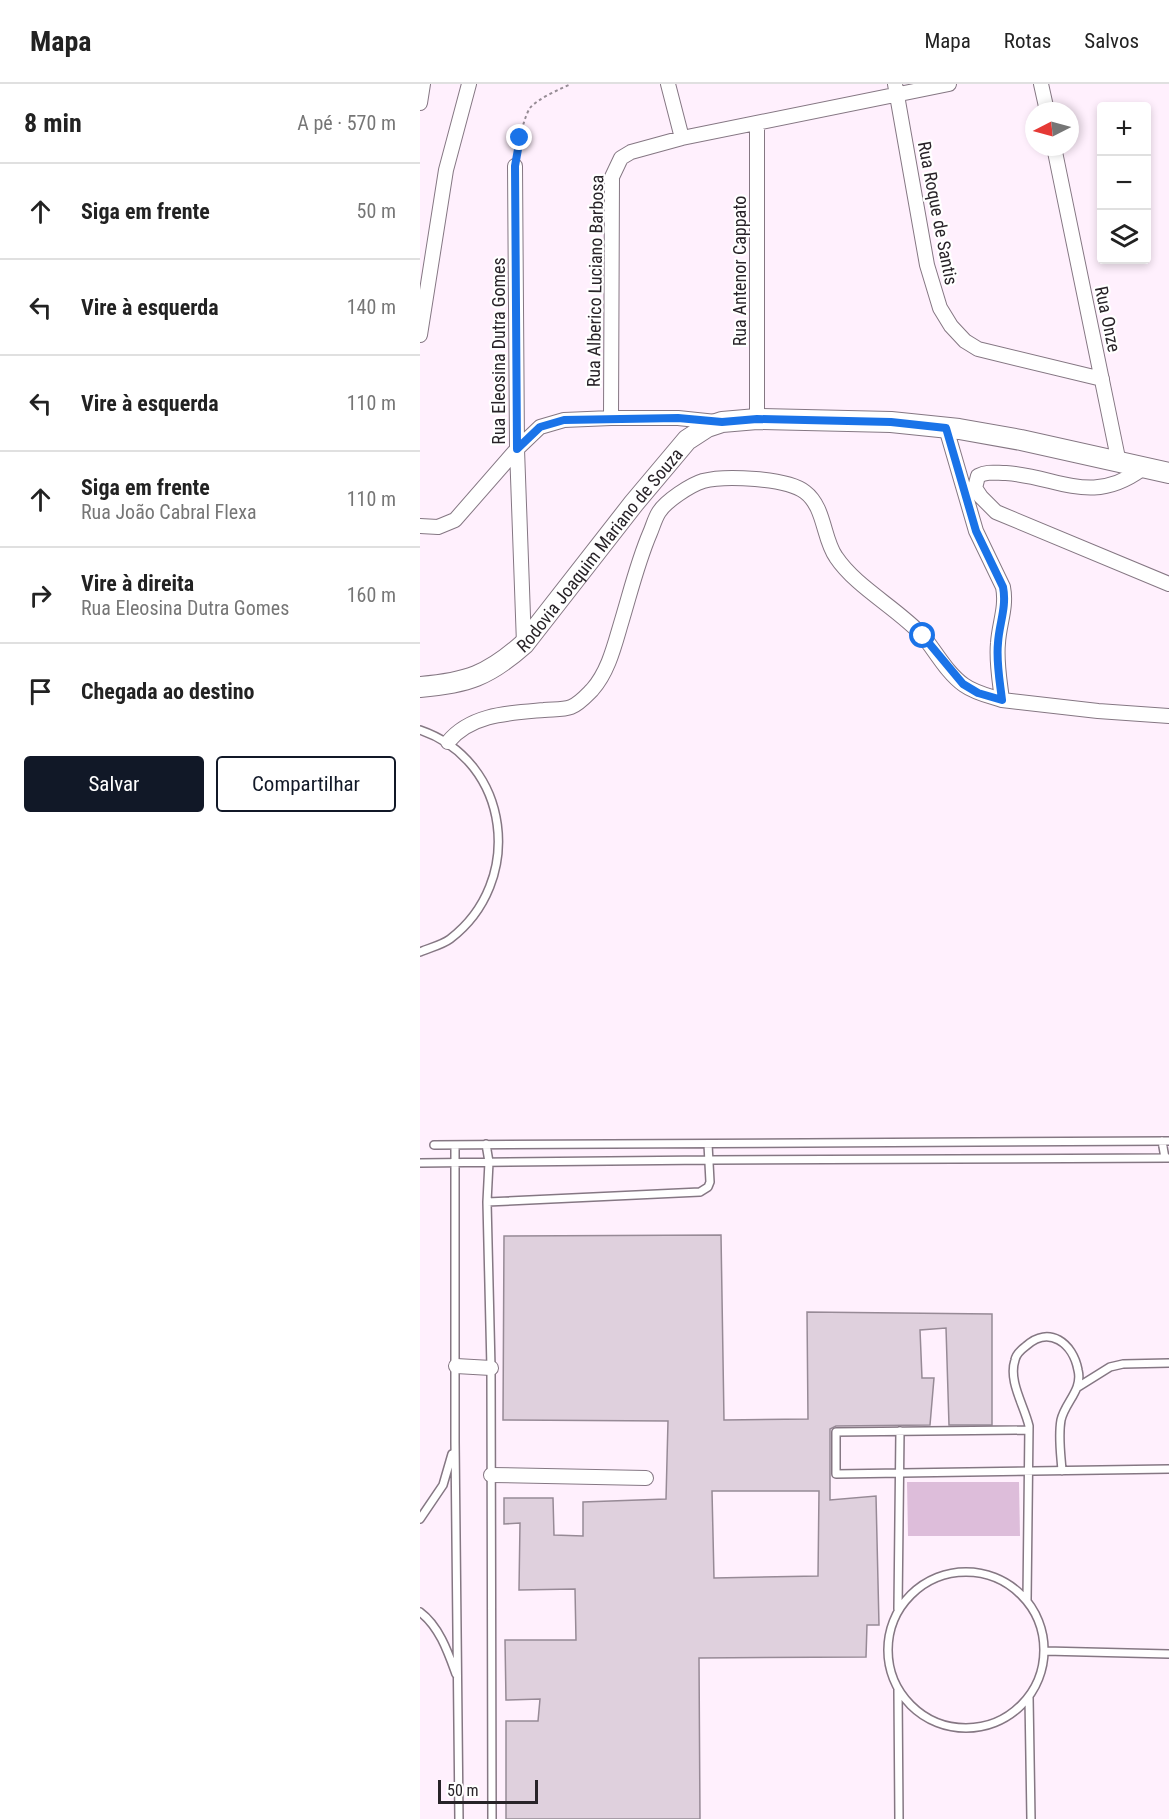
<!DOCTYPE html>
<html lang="pt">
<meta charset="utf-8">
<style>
:root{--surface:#fff;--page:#f2f2f2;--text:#222;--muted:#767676;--line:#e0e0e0;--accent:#111827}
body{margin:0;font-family:"Roboto Condensed",sans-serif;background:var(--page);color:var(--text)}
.controls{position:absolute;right:18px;top:18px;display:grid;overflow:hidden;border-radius:6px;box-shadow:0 3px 9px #0003}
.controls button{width:54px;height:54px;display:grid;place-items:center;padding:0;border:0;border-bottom:2px solid var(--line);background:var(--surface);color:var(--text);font:30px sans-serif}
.compass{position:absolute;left:605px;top:18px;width:54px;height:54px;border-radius:50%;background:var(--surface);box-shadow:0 3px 9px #0003;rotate:264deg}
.scale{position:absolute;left:18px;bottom:15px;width:100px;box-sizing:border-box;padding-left:6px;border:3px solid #282328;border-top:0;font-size:16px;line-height:21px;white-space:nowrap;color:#282328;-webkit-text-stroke:4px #fff;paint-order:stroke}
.stop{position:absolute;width:18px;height:18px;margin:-14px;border:4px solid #1a73e8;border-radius:50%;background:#fff}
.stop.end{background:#1a73e8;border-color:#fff;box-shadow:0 2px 6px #0008}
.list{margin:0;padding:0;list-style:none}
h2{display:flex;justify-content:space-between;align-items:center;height:78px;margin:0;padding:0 24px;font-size:26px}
h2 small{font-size:20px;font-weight:400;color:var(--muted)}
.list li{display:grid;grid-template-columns:39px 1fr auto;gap:18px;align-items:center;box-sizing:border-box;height:96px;padding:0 24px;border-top:2px solid var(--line)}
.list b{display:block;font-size:22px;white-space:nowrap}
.list p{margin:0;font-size:20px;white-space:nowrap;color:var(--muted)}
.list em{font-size:20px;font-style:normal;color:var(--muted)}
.actions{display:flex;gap:12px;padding:18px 24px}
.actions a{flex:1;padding:14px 0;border:2px solid var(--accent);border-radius:6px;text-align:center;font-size:21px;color:var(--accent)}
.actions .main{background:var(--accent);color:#fff}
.icon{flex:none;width:33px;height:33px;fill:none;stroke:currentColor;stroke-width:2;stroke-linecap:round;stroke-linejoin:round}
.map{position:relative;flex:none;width:749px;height:1735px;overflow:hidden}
header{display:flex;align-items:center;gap:36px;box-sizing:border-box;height:84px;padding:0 30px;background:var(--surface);border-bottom:2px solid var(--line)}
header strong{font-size:28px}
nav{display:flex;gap:33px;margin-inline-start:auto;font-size:21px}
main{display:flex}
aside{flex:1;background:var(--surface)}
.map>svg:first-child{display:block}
.green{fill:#ddbdda}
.pier{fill:#fff0fd}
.building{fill:#dfd0dd;stroke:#978a96;stroke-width:1.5;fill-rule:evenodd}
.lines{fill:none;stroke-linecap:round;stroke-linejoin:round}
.service-casing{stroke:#857783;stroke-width:10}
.minor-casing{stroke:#857783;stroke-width:16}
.secondary-casing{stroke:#857783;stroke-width:22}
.path{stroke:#968c95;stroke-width:2;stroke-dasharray:3 3;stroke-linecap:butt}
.service{stroke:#fff;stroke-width:7}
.minor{stroke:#fff;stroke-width:14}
.secondary{stroke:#fff;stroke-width:20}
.route{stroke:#1a73e8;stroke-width:8}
.labels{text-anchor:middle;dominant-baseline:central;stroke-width:4.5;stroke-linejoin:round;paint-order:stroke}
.street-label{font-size:18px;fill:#282328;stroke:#fff}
</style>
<header>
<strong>Mapa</strong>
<nav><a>Mapa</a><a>Rotas</a><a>Salvos</a></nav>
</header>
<main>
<aside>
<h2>8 min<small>A pé · 570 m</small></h2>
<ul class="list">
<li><svg class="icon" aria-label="ahead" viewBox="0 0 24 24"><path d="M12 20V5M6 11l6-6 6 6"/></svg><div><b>Siga em frente</b></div><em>50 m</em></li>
<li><svg class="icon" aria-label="left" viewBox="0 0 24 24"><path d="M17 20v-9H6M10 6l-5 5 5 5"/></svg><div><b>Vire à esquerda</b></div><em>140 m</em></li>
<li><svg class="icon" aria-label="left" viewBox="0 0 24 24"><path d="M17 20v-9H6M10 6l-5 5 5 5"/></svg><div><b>Vire à esquerda</b></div><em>110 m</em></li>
<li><svg class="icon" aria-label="ahead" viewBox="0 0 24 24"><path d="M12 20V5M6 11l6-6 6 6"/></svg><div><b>Siga em frente</b><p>Rua João Cabral Flexa</p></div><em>110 m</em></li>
<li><svg class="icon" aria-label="right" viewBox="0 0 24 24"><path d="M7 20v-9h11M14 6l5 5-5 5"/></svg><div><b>Vire à direita</b><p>Rua Eleosina Dutra Gomes</p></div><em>160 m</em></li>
<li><svg class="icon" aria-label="arrive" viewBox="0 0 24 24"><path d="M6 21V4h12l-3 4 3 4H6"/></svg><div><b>Chegada ao destino</b></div></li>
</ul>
<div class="actions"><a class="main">Salvar</a><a>Compartilhar</a></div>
</aside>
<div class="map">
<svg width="749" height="1735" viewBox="0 0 749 1735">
<rect width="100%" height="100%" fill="#fff0fd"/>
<path class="green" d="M487,1398H599L600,1452H488Z"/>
<path class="pier" d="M561,1687L564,1690V1735H532L533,1689Z"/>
<path class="building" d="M301,1151L304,1336L388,1335L387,1228L572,1230V1341H529L526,1244L500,1246L502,1294H514L510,1341L416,1342L410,1345V1416L456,1412L459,1541H447L446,1573L279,1574L280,1735H86V1637H118L120,1615L86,1616L85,1556H156L155,1505L99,1506L100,1439L84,1440V1414H133L134,1451L163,1452V1418L246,1415L248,1337L83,1336L84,1152ZM292,1407H399L398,1492L294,1494Z"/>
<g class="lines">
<g class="service-casing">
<path id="service" d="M0,646C91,677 105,798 30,855C22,861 9,864 0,868
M742,1057L745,1074
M66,1060L69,1078L67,1118L71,1284L72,1735
M14,1061L749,1057
M35,1061V1358L39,1735
M0,1079L290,1076L749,1074
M67,1118L280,1108L288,1103L290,1098L288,1060
M658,1303L690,1283L703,1280L749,1279
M609,1346L416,1348V1390L749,1385
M0,1435L23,1401L32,1370
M468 1566a78 78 0 1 1 156 0a78 78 0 1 1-156 0Z
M607,1516L609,1342C604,1321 588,1297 595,1276C596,1270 602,1265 606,1262C629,1241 653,1259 658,1286C663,1306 645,1318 641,1336C638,1353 641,1371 642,1387
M478,1525L480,1347
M0,1528C19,1542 28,1568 36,1590
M625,1567L749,1570
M478,1606L479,1735
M609,1613L611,1735"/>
</g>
<g class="minor-casing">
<path id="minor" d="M248,0L262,54
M475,0L507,181L520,224L531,242L545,257L558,265L682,295
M621,0L627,27
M0,19L3,0
M337,39V335
M634,63L699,379
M95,82L97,365L104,560
M0,251L26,86L49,0
M191,334L192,93L201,74L211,68L262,54L529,0
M526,344L556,447L583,503C587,523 579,540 578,559C576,578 580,598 582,616L678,627L749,632
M722,385C671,422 640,393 586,389C575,389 568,387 558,392L555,404L561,413L576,428L749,500
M0,442L18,443L35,436L97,365L120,343L144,336L191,334H258L296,338
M28,658C51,630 89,629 124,626C132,625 143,626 151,623C159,620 166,612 172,606C189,587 195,559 202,536C211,506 218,477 230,449C233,442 235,434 239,428C246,417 270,401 283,397C305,391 367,394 385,408C405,423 403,455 416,473C436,503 477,524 503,552C516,568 527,589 544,601C555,609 569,612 582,616
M36,1282L71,1284
M71,1391L226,1394"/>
</g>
<g class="secondary-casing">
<g id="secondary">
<path id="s1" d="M0,603C47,599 68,592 104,560L214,419L267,356L287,343L302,338L337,335L471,338L539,345L601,356L749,389"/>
</g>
</g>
<path class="path" d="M97,70C99,58 103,35 110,24C117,15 140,5 151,0"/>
<use href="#service" class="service"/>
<use href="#minor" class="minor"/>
<use href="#secondary" class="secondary"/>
</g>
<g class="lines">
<path class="route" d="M100,54L95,82L97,365L120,343L144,336L258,334L302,338L337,335L471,338L526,344L556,447L583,503C587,523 579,540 578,559C576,578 580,598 582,616L558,609L543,600L503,552"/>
</g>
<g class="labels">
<g class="street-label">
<text transform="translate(518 129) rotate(79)">Rua Roque de Santis</text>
<text transform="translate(319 187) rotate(-90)">Rua Antenor Cappato</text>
<text transform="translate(175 197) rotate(-89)">Rua Alberico Luciano Barbosa</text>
<text transform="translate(688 235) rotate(78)">Rua Onze</text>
<text transform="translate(78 267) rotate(-90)">Rua Eleosina Dutra Gomes</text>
<text stroke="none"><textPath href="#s1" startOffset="236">Rodovia Joaquim Mariano de Souza</textPath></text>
</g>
</g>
</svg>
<div class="controls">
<button>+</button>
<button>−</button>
<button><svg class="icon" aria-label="layers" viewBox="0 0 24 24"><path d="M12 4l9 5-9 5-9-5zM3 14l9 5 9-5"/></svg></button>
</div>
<svg class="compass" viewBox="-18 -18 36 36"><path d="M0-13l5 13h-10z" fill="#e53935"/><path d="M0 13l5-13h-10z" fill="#767676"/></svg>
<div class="scale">50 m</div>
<div class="stop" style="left:503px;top:552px"></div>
<div class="stop end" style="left:100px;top:54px"></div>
</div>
</main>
